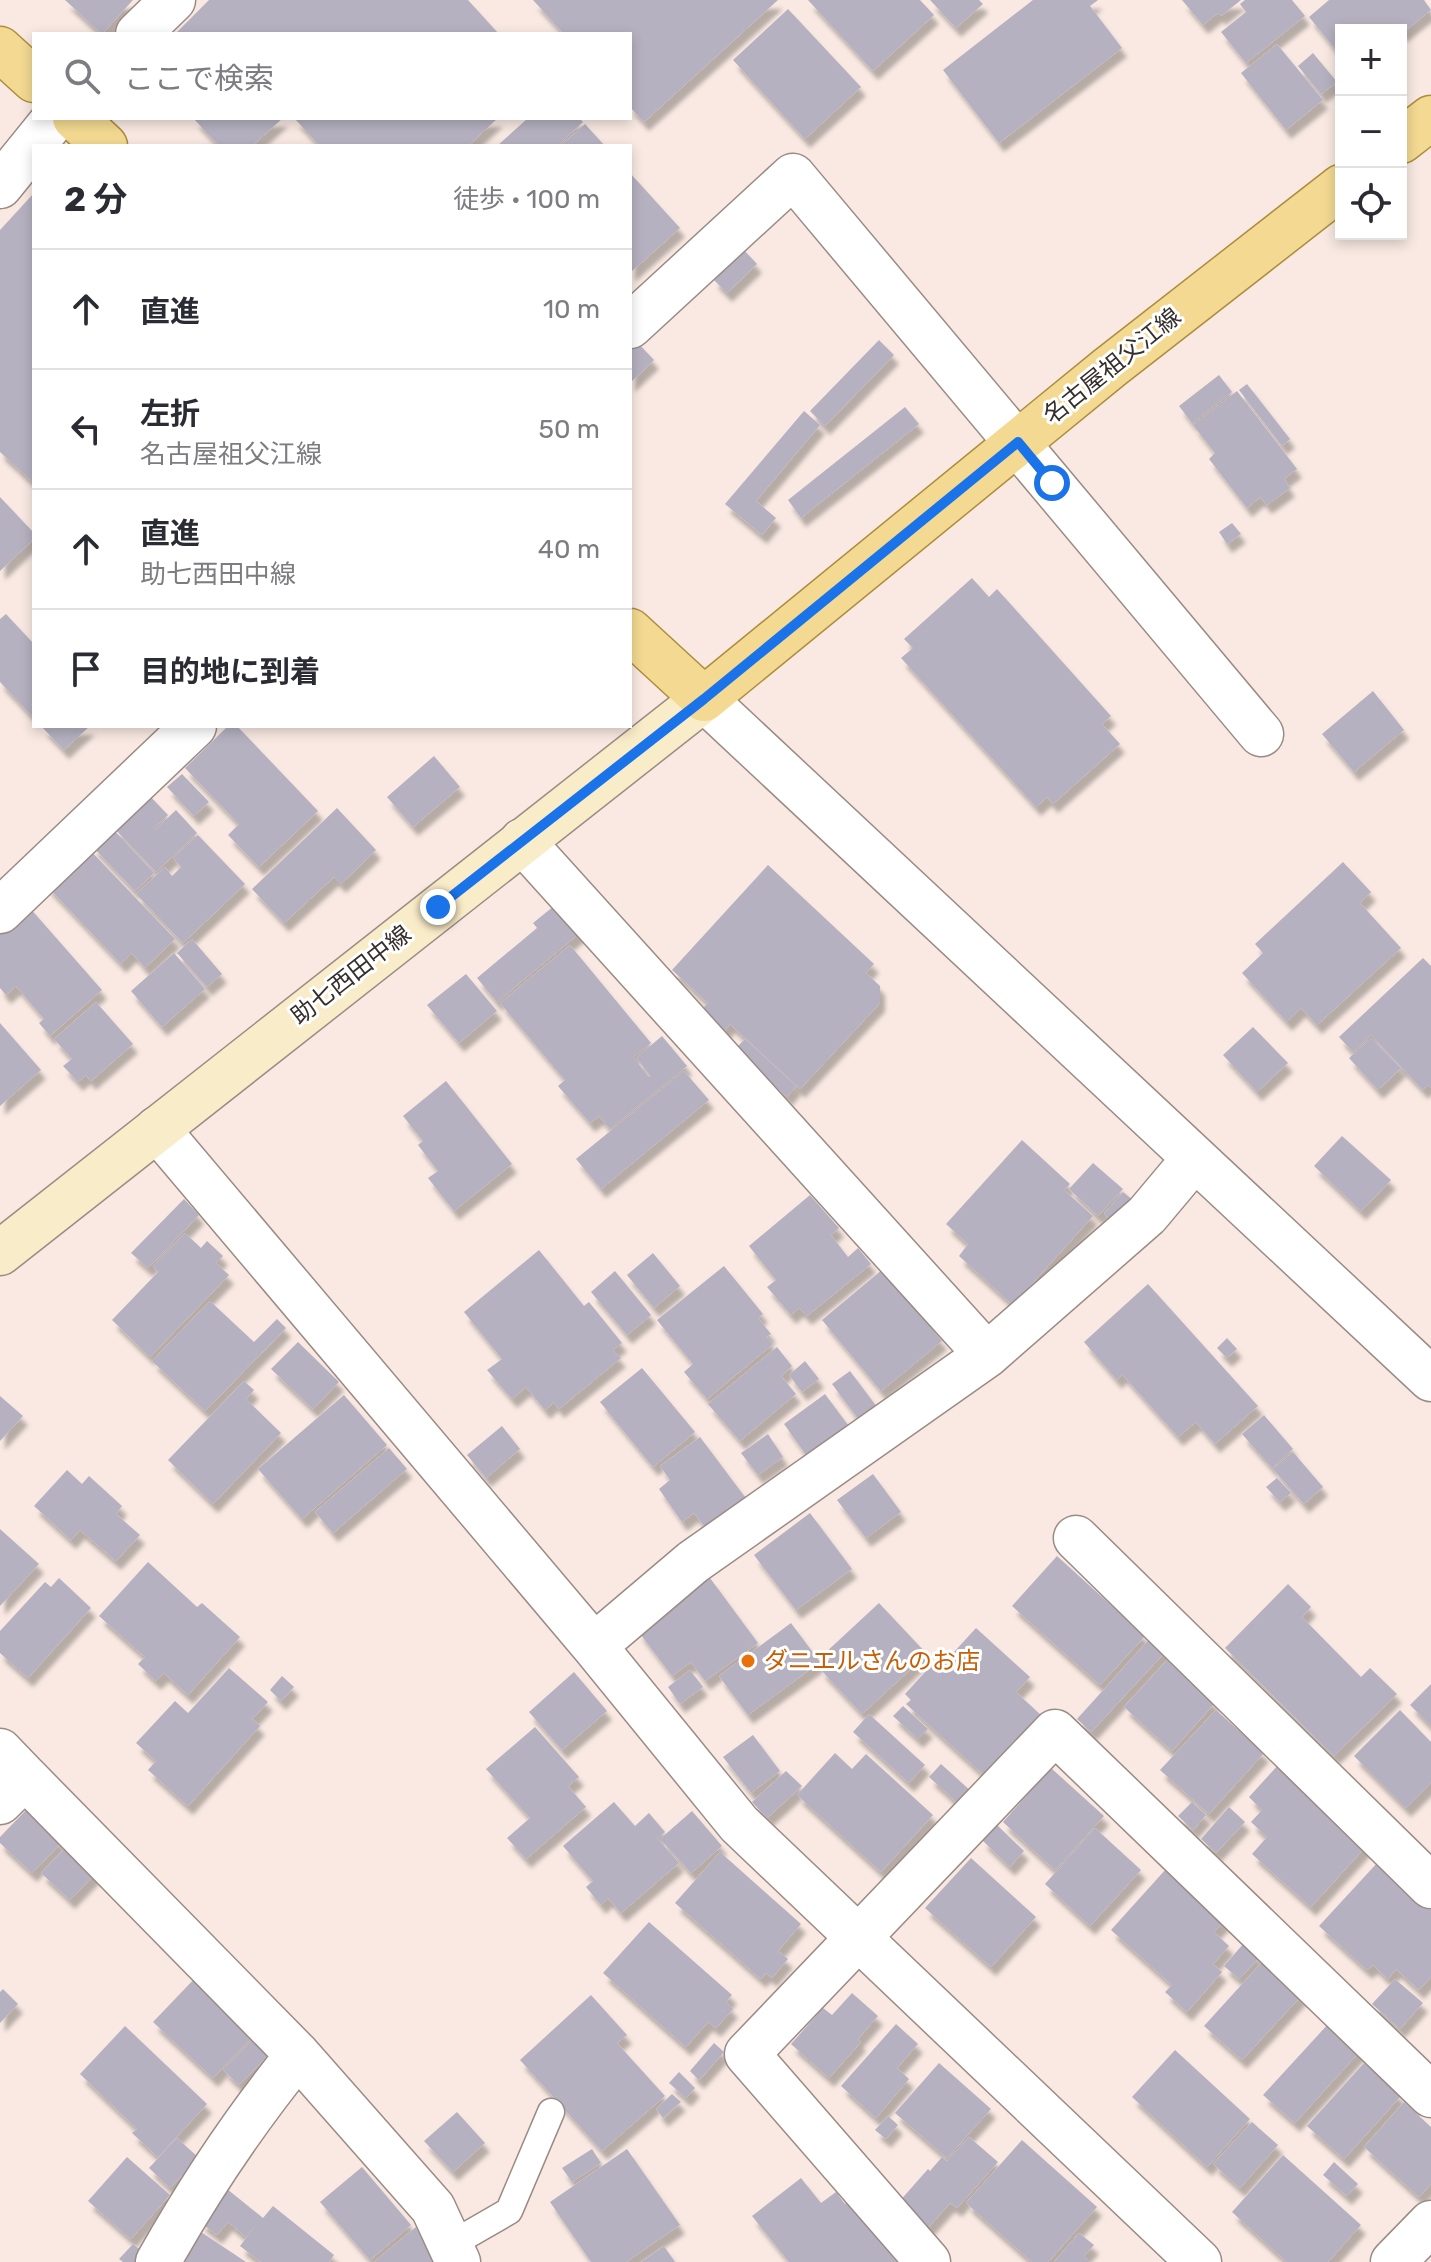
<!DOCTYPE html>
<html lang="ja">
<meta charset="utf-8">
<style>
:root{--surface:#fff;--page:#f7f7f7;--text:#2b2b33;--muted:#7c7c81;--line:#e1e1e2}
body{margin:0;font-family:Rubik,"Noto Sans JP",sans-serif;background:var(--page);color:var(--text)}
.controls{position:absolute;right:24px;top:24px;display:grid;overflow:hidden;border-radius:0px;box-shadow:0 4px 12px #0003}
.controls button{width:72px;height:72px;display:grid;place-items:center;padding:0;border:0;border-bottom:2px solid var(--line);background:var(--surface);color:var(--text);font:40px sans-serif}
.stop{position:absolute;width:24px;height:24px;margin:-18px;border:6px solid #1a73e8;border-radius:50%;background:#fff}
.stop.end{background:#1a73e8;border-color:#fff;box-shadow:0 2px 8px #0008}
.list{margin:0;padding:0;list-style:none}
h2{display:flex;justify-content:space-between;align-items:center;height:104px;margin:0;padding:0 32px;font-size:34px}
h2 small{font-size:26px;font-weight:400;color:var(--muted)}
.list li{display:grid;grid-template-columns:52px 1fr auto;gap:24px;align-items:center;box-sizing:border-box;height:120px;padding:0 32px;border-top:2px solid var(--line)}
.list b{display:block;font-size:30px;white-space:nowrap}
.list p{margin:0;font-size:26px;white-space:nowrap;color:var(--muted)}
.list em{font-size:26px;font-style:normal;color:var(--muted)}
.icon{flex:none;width:44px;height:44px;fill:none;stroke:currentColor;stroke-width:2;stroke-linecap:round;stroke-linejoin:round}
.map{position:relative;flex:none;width:1431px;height:2262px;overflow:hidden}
.search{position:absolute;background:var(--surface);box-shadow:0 4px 12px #0003;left:32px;top:32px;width:600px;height:88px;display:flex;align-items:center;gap:20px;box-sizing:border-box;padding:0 28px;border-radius:0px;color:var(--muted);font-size:30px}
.panel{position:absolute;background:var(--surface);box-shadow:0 4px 12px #0003;left:32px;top:144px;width:600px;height:584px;border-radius:0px}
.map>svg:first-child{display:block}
.building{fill:#b5b1c0;filter:url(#shadow)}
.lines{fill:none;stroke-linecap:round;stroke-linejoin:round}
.service-casing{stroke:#9a8b85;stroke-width:29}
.minor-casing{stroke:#9a8b85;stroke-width:47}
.tertiary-casing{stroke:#9a8b85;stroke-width:47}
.secondary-casing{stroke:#9a8b85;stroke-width:47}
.primary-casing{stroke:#ab8d3e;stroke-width:47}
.service{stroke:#fff;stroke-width:26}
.minor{stroke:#fff;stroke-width:44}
.tertiary{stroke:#fff;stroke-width:44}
.secondary{stroke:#f9ecc8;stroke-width:44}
.primary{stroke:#f3d991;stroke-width:44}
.route{stroke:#1a73e8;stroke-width:10}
.food-dot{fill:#e8710a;stroke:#fff;stroke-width:3}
.labels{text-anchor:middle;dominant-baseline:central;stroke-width:6;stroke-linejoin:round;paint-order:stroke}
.street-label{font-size:24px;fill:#352f2c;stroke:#fff}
.food-label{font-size:24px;fill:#c56008;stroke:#fff;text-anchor:start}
</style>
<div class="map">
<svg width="1431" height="2262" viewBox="0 0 1431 2262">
<defs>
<filter id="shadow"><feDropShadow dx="5" dy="9" stdDeviation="2" flood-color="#0004"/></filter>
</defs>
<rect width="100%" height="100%" fill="#f9e9e2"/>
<path class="building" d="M65,0H133L102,34Z
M209,0H468L499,34H175Z
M533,0H778L644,122L630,107V34H564Z
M808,0H920L934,15L873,71Z
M930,0H979L983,4L956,28Z
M1033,0H1098L1090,6L1122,48L999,143L943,70Z
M1182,0H1241L1221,16L1218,13L1203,25Z
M1245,0H1292L1305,16L1246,63L1221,32L1246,12L1240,4Z
M1329,0H1424L1431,10L1401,34V30H1341V56L1309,17Z
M788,9L861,87L805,139L733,60Z
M1277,44L1323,100L1286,130L1241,73Z
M1313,53L1337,82L1321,94L1298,66Z
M193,118H283L252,146H219Z
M294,118H498L468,146H320Z
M528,118H579L583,122L557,146H497Z
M585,124L605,146H560Z
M630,173L680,228L630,273Z
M34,193V483L0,452V230Z
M744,250L757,264L727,293L713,279Z
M879,340L894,355L825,426L810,411Z
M637,342L654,360L630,383V349Z
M1219,375L1232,392L1192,423L1179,406Z
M1247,384L1290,439L1282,446L1239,390Z
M1237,391L1297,469L1284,479L1290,488L1267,505L1260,497L1247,508L1209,459L1215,453L1193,425Z
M905,407L919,424L801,518L788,500Z
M804,411L820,425L756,501L776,518L762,535L725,504Z
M0,497L34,533V539L0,571Z
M1232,523L1241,534L1227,544L1219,532Z
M972,578L989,597L997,589L1111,716L1102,724L1120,744L1053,804L1047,797L1036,807L901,658L913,648L904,639Z
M6,614L34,644V718L0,682V619Z
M1373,691L1404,730L1354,772L1322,734Z
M41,726H90L64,750Z
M228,726H237L318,811L259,867L228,835L239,824L185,768Z
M434,756L460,787L413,827L387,797Z
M182,774L209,802L194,816L167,787Z
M149,795L168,815L154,828L155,830L176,810L197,833L156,872L114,828Z
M337,808L376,850L341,884L334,877L284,923L252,889Z
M112,828L154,873L135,891L92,846Z
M198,835L245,884L183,943L136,894L165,867L172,876L181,867L173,858Z
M86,846L175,939L145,968L132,953L121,964L46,885Z
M1343,862L1371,892L1360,903L1401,948L1317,1025L1301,1008L1287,1022L1242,973L1263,953L1255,944Z
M768,865L874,964L866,973L880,986V1003L800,1089L730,1024L724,1032L700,1011L708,1003L672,970Z
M559,902L582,931L497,1002L477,978L537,928L533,923Z
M29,907L102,990L50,1036L39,1023L44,1019L16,986L6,995L0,988V932Z
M192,939L222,974L207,987L177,953Z
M570,945L651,1043L633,1057L649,1077L650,1075L636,1058L662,1036L687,1066L610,1129L599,1116L590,1123L558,1086L565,1080L500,1003Z
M174,953L205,989L162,1027L131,991Z
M1423,958L1431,966V1088L1428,1085L1423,1090L1371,1035L1353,1052L1339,1037Z
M466,974L497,1011L459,1043L427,1005Z
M96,1002L133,1044L91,1081L86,1075L78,1082L63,1066L72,1059L54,1039Z
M0,1023L41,1070L0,1106Z
M1253,1027L1288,1063L1257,1092L1223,1055Z
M1371,1038L1401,1068L1378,1090L1349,1058Z
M745,1039L796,1086L787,1097L735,1049Z
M684,1071L709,1100L601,1189L576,1159Z
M446,1081L512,1164L454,1211L428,1178L438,1171L418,1145L423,1141L403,1116Z
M1342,1136L1391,1180L1361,1211L1314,1166Z
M1022,1140L1070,1184L1064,1190L1093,1216L1013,1305L959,1256L968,1244L946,1224Z
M1093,1163L1123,1189L1098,1216L1069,1189Z
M1123,1192L1133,1200L1112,1222L1104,1214Z
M810,1195L839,1228L831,1235L848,1257L858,1248L871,1264L807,1316L799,1308L791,1315L767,1287L776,1280L749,1246Z
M184,1199L199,1215L148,1268L131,1253Z
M185,1233L201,1248L207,1241L223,1256L216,1263L229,1275L150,1357L112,1320L158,1272L153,1266Z
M539,1250L584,1306L589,1302L622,1343L613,1350L621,1358L559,1409L554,1402L545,1410L526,1387L512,1399L487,1370L502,1359L464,1312Z
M653,1253L680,1286L654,1308L627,1275Z
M724,1266L763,1314L758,1318L771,1334L766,1337L773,1344L707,1399L684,1372L693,1364L657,1320Z
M883,1269L942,1341L881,1391L822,1320Z
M615,1271L651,1315L627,1335L591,1292Z
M1148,1284L1258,1406L1215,1444L1196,1422L1178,1437L1122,1374L1117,1380L1084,1342Z
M210,1301L254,1342L277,1319L286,1328L205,1411L152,1361Z
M1227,1338L1237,1349L1227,1358L1217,1348Z
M298,1342L339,1382L313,1409L271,1369Z
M777,1347L792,1366L781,1376L796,1394L740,1441L708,1404Z
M805,1361L819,1379L802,1392L789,1375Z
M642,1368L695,1432L653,1467L600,1402Z
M850,1371L877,1407L859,1420L832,1384Z
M244,1381L254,1390L246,1399L281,1433L213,1504L168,1460Z
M825,1394L851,1429L809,1459L784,1424Z
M344,1395L387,1445L302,1519L258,1469Z
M0,1396L23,1416L0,1441Z
M1264,1415L1293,1449L1272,1468L1242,1434Z
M502,1426L520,1449L486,1478L467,1455Z
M768,1434L783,1457L758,1475L741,1453Z
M700,1437L748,1501L708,1531L694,1513L682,1522L659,1489L670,1480L660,1466Z
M389,1448L407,1469L333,1533L315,1512Z
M1293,1452L1323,1487L1304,1504L1273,1469Z
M67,1470L82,1484L89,1476L122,1506L116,1514L140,1535L116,1561L80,1530L71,1540L34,1506Z
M873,1474L901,1512L866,1538L837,1500Z
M1277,1478L1291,1493L1280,1502L1266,1487Z
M810,1513L852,1569L796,1610L754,1555Z
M0,1529L39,1564L0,1606Z
M1057,1556L1145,1636L1100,1685L1012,1606Z
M148,1562L197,1607L202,1603L240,1637L188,1695L164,1673L156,1681L138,1664L145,1657L99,1616Z
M59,1578L91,1608L28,1678L0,1653V1631L45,1582L51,1587Z
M710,1578L758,1643L705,1681L691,1662L672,1676L638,1631Z
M1288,1584L1311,1607L1302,1617L1361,1677L1370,1668L1397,1694L1334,1756L1225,1648Z
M879,1603L927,1654L862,1714L820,1669L830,1659L824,1654Z
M791,1623L820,1662L748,1715L719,1676Z
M976,1628L1030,1677L1016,1692L1042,1716L986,1777L906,1704L911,1700L905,1694L937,1659L943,1664Z
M1153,1635L1168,1649L1091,1732L1077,1719Z
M1168,1659L1215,1703L1172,1751L1124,1707Z
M229,1668L268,1702L252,1719L260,1726L188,1806L148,1770L156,1761L136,1743L175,1701L188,1713Z
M690,1670L703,1687L680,1704L668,1687Z
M574,1672L607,1711L562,1750L529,1712Z
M282,1676L294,1687L281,1701L270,1690Z
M1431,1684V1726L1410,1705Z
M903,1706L928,1729L918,1739L893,1716Z
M1216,1710L1264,1753L1209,1814L1160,1770Z
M1400,1710L1431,1742V1783L1406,1808L1354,1756Z
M869,1714L925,1765L909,1783L853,1732Z
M535,1727L579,1777L568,1786L586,1807L526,1859L507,1838L530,1818L486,1769Z
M753,1735L780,1771L751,1793L723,1757Z
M835,1753L852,1769L866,1754L933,1815L881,1872L797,1795Z
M1280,1763L1369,1843L1311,1907L1252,1854L1267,1837L1251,1822L1262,1810L1249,1797Z
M941,1764L973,1793L961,1806L929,1777Z
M1051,1768L1104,1816L1055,1870L1003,1822Z
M786,1771L802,1786L767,1818L752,1802Z
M614,1802L635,1826L649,1813L665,1832L657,1838L679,1863L621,1913L608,1898L601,1905L586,1887L593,1881L563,1846Z
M1192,1802L1206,1815L1193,1830L1178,1816Z
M1229,1807L1245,1822L1216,1853L1201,1839Z
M27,1809L62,1842L32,1873L0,1843V1837Z
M692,1811L722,1846L691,1873L660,1839Z
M997,1825L1024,1851L1010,1867L982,1840Z
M1095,1828L1141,1870L1090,1926L1045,1884Z
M68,1845L97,1872L70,1900L41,1873Z
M720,1852L801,1924L778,1951L788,1959L772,1978L766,1973L761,1979L675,1903Z
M971,1858L1036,1917L991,1967L925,1908Z
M1378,1862L1431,1910V1977L1419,1990L1396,1969L1388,1979L1373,1965L1367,1970L1319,1926Z
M1166,1869L1225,1921L1214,1932L1229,1946L1213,1964L1222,1972L1187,2012L1165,1992L1172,1985L1111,1930Z
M649,1922L732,1995L726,2002L733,2009L716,2028L708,2022L686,2047L603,1973Z
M1244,1943L1260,1957L1239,1979L1224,1966Z
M1263,1961L1302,1995L1242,2060L1204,2026Z
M197,1976L256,2033L213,2078L153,2022Z
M1395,1979L1423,2003L1400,2029L1372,2004Z
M3,1989L18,2004L0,2023V1992Z
M852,1993L878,2016L858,2039L861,2042L829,2078L791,2044L823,2008L832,2015Z
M591,1995L627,2035L617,2043L665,2096L602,2151L520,2060Z
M1330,2022L1361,2050L1295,2123L1263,2095Z
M896,2024L918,2044L897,2068L909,2079L876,2118L841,2086Z
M125,2026L207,2104L158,2157L132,2133L137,2129L80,2074Z
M256,2036L272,2051L239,2085L223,2070Z
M714,2043L724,2052L699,2080L690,2071Z
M1175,2050L1250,2119L1207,2167L1132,2097Z
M939,2063L991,2109L947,2158L895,2113Z
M1364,2063L1401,2096L1344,2159L1307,2126Z
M679,2072L695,2088L686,2098L669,2083Z
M672,2094L681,2102L663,2118L656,2109Z
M1404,2102L1431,2127V2184L1419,2197L1364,2147Z
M457,2112L485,2143L453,2172L424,2141Z
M888,2116L898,2125L886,2139L875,2130Z
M1252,2122L1278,2145L1240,2188L1213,2164Z
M969,2137L998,2162L957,2208L950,2203L927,2229L898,2203L928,2169L930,2171L942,2157L947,2161Z
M177,2138L199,2158L170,2188L149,2168Z
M1022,2140L1097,2207L1048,2262H1032L966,2203Z
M592,2149L601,2163L572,2182L562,2168Z
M627,2149L680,2225L626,2262H591L550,2202Z
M1283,2155L1361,2225L1328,2262H1287L1232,2212Z
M127,2157L170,2195L131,2239L88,2201Z
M1334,2162L1358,2184L1347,2196L1323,2175Z
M362,2167L411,2225L370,2260L320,2202Z
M801,2178L821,2203L836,2192L845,2204L848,2201L897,2262H789L752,2216Z
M227,2189L263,2218L273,2206L334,2255L329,2262H261L240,2246L259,2221L246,2237L228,2222L217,2235L200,2222Z
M416,2227L433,2262H374Z
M195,2228L246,2262H173Z
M1079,2233L1094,2245L1084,2256L1090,2262H1054Z
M133,2244L148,2256L142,2262H123L119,2259Z
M664,2246L675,2262H641Z"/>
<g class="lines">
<g class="service-casing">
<path id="service" d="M450,2245L509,2211L551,2112"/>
</g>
<g class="minor-casing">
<path id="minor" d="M138,34L173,0
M0,186L55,118
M630,326L793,176L1261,734
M522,841L987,1355
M0,911L194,726
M157,1129L594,1646L739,1824L1199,2262
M1076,1538L1431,1886
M594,1646L693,1562L987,1355L1147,1215L1194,1159
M0,1751L25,1777L0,1802
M25,1777L298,2055C245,2120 199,2189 158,2262
M298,2055L433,2208L458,2262
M928,2262L747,2054L1055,1732L1431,2095
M1393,2262L1431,2223"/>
</g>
<g class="tertiary-casing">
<path id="tertiary" d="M704,699L1431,1379"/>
</g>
<g class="secondary-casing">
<path id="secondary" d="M0,1253L704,699"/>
</g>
<g class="primary-casing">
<path id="primary" d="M0,49L34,80
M75,118L105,146
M1401,141L1431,118
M630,631L704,699L1109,368L1341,187"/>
</g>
<use href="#service" class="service"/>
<use href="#minor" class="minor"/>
<use href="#tertiary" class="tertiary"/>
<use href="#secondary" class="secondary"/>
<use href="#primary" class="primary"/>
</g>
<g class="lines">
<path class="route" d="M438,907L704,699L1018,442L1052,483"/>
</g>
<circle class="food-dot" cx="748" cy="1661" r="8"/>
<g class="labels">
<g class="street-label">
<text transform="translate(1112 366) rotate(-39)">名古屋祖父江線</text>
<text transform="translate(351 975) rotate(-38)">助七西田中線</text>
</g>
<g class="food-label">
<text x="764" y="1661">ダニエルさんのお店</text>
</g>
</g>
</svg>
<div class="controls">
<button>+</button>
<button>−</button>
<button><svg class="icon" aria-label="locate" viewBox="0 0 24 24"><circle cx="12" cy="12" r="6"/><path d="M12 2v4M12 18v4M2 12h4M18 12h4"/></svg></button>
</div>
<div class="stop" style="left:1052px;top:483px"></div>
<div class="stop end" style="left:438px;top:907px"></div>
<div class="search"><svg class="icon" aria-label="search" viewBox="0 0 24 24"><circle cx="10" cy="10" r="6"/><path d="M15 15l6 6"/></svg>ここで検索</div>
<section class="panel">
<h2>2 分<small>徒歩 · 100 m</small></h2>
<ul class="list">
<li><svg class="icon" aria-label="ahead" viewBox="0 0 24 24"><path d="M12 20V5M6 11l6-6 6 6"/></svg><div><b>直進</b></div><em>10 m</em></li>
<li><svg class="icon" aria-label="left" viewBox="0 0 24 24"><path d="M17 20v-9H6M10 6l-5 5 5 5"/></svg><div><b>左折</b><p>名古屋祖父江線</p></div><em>50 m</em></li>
<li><svg class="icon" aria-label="ahead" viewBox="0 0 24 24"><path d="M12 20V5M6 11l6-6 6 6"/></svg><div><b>直進</b><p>助七西田中線</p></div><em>40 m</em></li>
<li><svg class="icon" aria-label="arrive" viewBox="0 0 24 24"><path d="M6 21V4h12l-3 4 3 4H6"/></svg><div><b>目的地に到着</b></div></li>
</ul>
</section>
</div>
